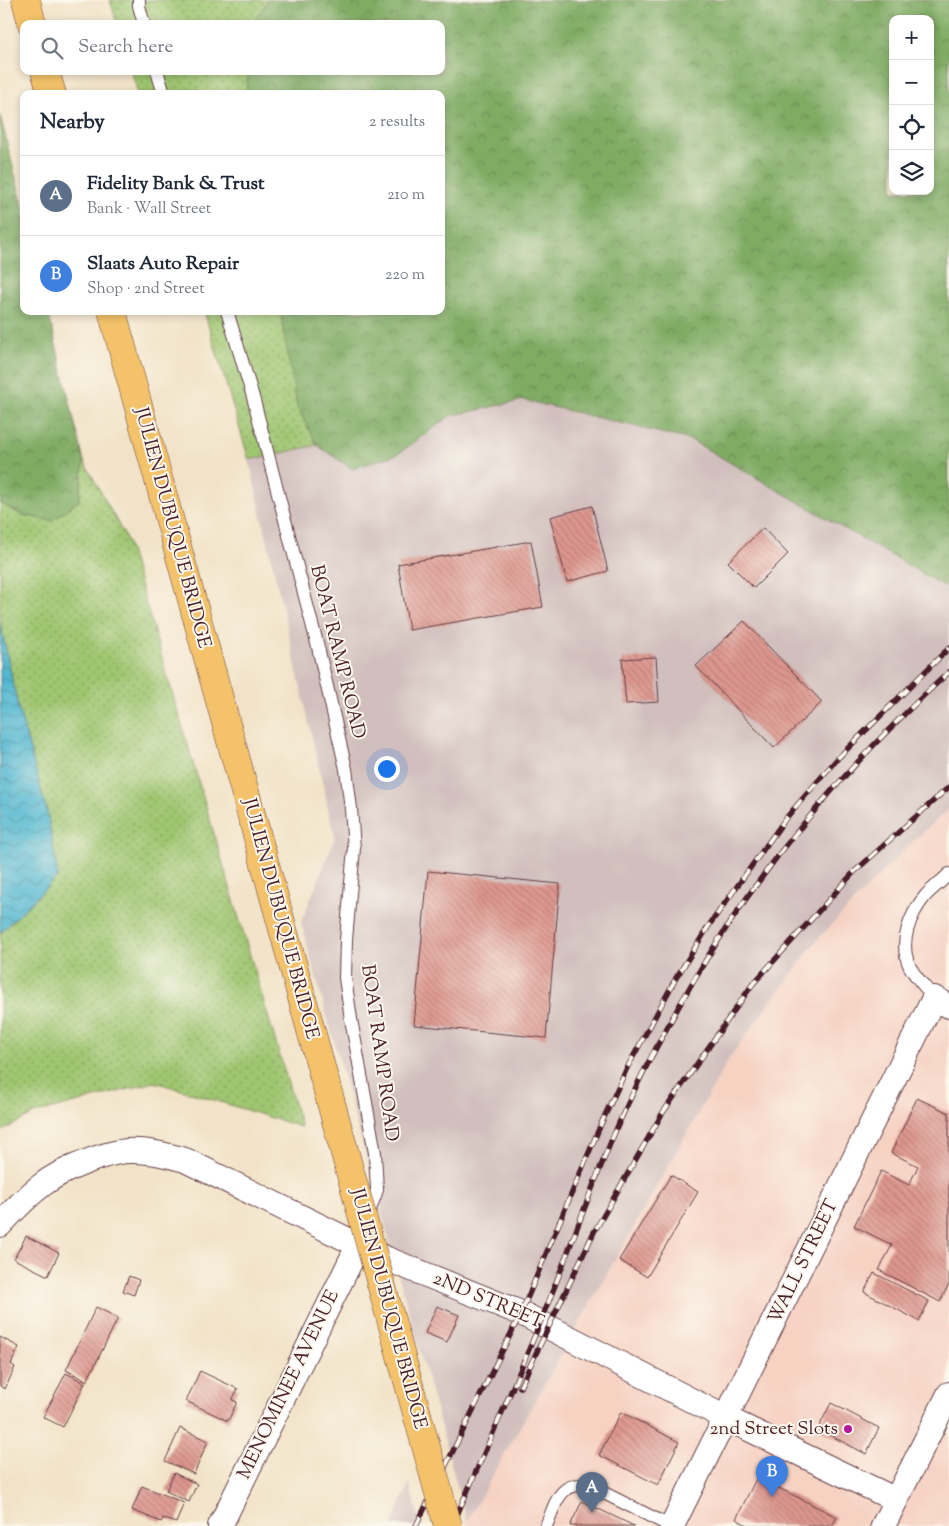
<!DOCTYPE html>
<meta charset="utf-8">
<style>
:root{--surface:#fff;--page:#f6f6f7;--text:#1f2937;--muted:#747a83;--line:#e0e1e3;--accent:#2563eb}
body{margin:0;font-family:"Sorts Mill Goudy",serif;background:var(--page);color:var(--text)}
.controls{position:absolute;right:15px;top:15px;display:grid;overflow:hidden;border-radius:10px;box-shadow:0 2px 8px #0003}
.controls button{width:45px;height:45px;display:grid;place-items:center;padding:0;border:0;border-bottom:1px solid var(--line);background:var(--surface);color:var(--text);font:25px sans-serif}
.you{position:absolute;left:386px;top:768px;width:18px;height:18px;margin:-12px;border:4px solid #fff;border-radius:50%;background:#1a73e8;box-shadow:0 0 0 8px #1a73e833}
.badge{display:grid;place-items:center;width:32px;height:32px;border-radius:50%;background:var(--accent);color:#fff;font-size:16px;font-weight:700}
.pin{position:absolute;translate:-50% -41px;filter:drop-shadow(0 1px 2px #0008)}
.pin::after{content:'';position:absolute;top:26px;width:18px;height:15px;background:inherit;clip-path:polygon(0 0,100% 0,50% 100%)}
.list{margin:0;padding:0;list-style:none}
h2{display:flex;justify-content:space-between;align-items:center;height:65px;margin:0;padding:0 20px;font-size:21px}
h2 small{font-size:16px;font-weight:400;color:var(--muted)}
.list li{display:grid;grid-template-columns:32px 1fr auto;gap:15px;align-items:center;box-sizing:border-box;height:80px;padding:0 20px;border-top:1px solid var(--line)}
.list b{display:block;font-size:19px;white-space:nowrap}
.list p{margin:0;font-size:16px;white-space:nowrap;color:var(--muted)}
.list em{font-size:16px;font-style:normal;color:var(--muted)}
.icon{flex:none;width:28px;height:28px;fill:none;stroke:currentColor;stroke-width:2;stroke-linecap:round;stroke-linejoin:round}
.map{position:relative;flex:none;width:949px;height:1526px;overflow:hidden}
.search{position:absolute;background:var(--surface);box-shadow:0 2px 8px #0003;left:20px;top:20px;width:425px;height:55px;display:flex;align-items:center;gap:12px;box-sizing:border-box;padding:0 18px;border-radius:10px;color:var(--muted);font-size:19px}
.panel{position:absolute;background:var(--surface);box-shadow:0 2px 8px #0003;left:20px;top:90px;width:425px;height:225px;border-radius:10px}
.map>svg:first-child{display:block}
.built{fill:#f6d2c3}
.industrial{fill:#d1bfbd}
.grass{fill:url(#grass-dots);stroke:#74724e}
.forest{fill:url(#forest-crowns);stroke:#646547;fill-rule:evenodd}
.water{fill:url(#water-waves);stroke:#4e6c7e}
.building{fill:url(#building-back-hatch)}
.lines{fill:none;stroke-linecap:round;stroke-linejoin:round}
.lane-casing{stroke:#633c43;stroke-width:14}
.street-casing{stroke:#633c43;stroke-width:26}
.highway-casing{stroke:#633c43;stroke-width:29}
.lane{stroke:#fff;stroke-width:12}
.street{stroke:#fff;stroke-width:24}
.highway{stroke:#f3c26a;stroke-width:28}
.rail-casing{stroke:#4a1f2b;stroke-width:5.5}
.rail{stroke:#fbf7ec;stroke-width:4;stroke-dasharray:11;stroke-linecap:butt}
.highway-bridge-casing{stroke:#633c43;stroke-width:29;stroke-linecap:butt}
.highway-bridge{stroke:#f3c26a;stroke-width:28}
.poi-dot{fill:#b5179e;stroke:#fbf7ec;stroke-width:2}
.labels{text-anchor:middle;dominant-baseline:central;stroke-width:4;stroke-linejoin:round;paint-order:stroke}
.street-label{font-size:19px;fill:#4a1f2b;stroke:#fbf7ec}
.poi-label{font-size:19px;fill:#4a1f2b;stroke:#fbf7ec;text-anchor:end}
</style>
<div class="map">
<svg width="949" height="1526" viewBox="0 0 949 1526">
<defs>
<pattern id="grass-dots" width="8" height="8" patternUnits="userSpaceOnUse" patternTransform="scale(1.25)"><rect width="8" height="8" fill="#9fc671"/><path d="M2 2h.1M6 6h.1" fill="none" stroke="#84a05d" stroke-width="1.8" stroke-linecap="round"/></pattern>
<pattern id="forest-crowns" width="20" height="18" patternUnits="userSpaceOnUse" patternTransform="scale(1.25)"><rect width="20" height="18" fill="#7fab63"/><path d="M2 6a3 3 0 1 1 6 0M12 15a3 3 0 1 1 6 0" fill="none" stroke="#6a8b52"/></pattern>
<pattern id="water-waves" width="16" height="10" patternUnits="userSpaceOnUse" patternTransform="scale(1.25)"><rect width="16" height="10" fill="#53b8d1"/><path d="M0 5q4-4 8 0t8 0" fill="none" stroke="#4795aa"/></pattern>
<pattern id="building-back-hatch" width="6" height="6" patternUnits="userSpaceOnUse" patternTransform="scale(1.25)"><rect width="6" height="6" fill="#de978f"/><path d="M-1 5l2 2M0 0l6 6M5-1l2 2" fill="none" stroke="#b67b75"/></pattern>
</defs>
<rect width="100%" height="100%" fill="#fbf7ec"/>
<filter id="ink" filterUnits="userSpaceOnUse"><feTurbulence type="fractalNoise" baseFrequency=".02" numOctaves="2"/><feDisplacementMap in="SourceGraphic" scale="10" xChannelSelector="R" yChannelSelector="G"/><feConvolveMatrix kernelMatrix="1 2 1 2 8 2 1 2 1" color-interpolation-filters="sRGB"/></filter>
<filter id="wash" filterUnits="userSpaceOnUse"><feTurbulence type="fractalNoise" baseFrequency=".0096" numOctaves="4" result="noise"/><feDisplacementMap in="SourceGraphic" scale="20" xChannelSelector="R" yChannelSelector="G"/><feGaussianBlur stdDeviation="1.12" result="paint"/><feColorMatrix in="noise" values="0 0 0 0 0 0 0 0 0 0 0 0 0 0 0 0 0 1.4 0 .05"/><feComposite in="paint" operator="in"/></filter>
<g filter="url(#wash)">
<rect width="100%" height="100%" fill="#f2e3c8"/>
<path class="built" d="M949,809V1526H468L467,1521L730,1057L817,940L909,845Z"/>
<path class="industrial" d="M523,400L691,440L949,589V809L909,845L817,940L730,1057L467,1521L301,923L335,838L249,460Z
M409,1483L421,1526H391L400,1506Z"/>
<path class="grass" d="M110,0H273L276,24H117Z
M131,71H283L287,94H138Z
M204,311H320L340,440L249,460Z
M84,461L127,540L301,1127L155,1082L34,1114L0,1132V933L58,876L47,811L18,707L0,622V503L22,515L79,501Z"/>
<path class="forest" d="M268,0H949V589L691,440L524,400L450,416L398,454L352,469L317,445L297,407L280,311H441V94H246L248,71H441V24H252ZM893,19H930V191H893Z
M0,115L24,210V311H48L84,461L79,501L51,521L22,515L0,503Z"/>
<path class="water" d="M0,622L18,707L47,811L58,876L0,933Z"/>
<g id="blocks">
<path class="building" d="M592,506L608,571L567,582L550,517Z
M763,528L788,554L754,588L728,562Z
M531,541L543,607L409,630L398,564Z
M744,621L822,702L774,748L696,666Z
M656,657L659,702L626,704L622,659Z
M428,871L560,884L546,1038L414,1025Z
M917,1098L949,1113V1284L940,1302L879,1270L892,1245L854,1226L881,1171L909,1185L918,1166L891,1153Z
M671,1175L698,1192L647,1277L619,1260Z
M26,1236L59,1253L48,1276L14,1259Z
M874,1273L929,1301L919,1321L864,1292Z
M129,1276L139,1280L134,1295L123,1291Z
M437,1306L459,1315L447,1342L425,1333Z
M96,1307L118,1318L87,1381L66,1370Z
M0,1337L19,1347L11,1364L15,1367L5,1389L0,1386Z
M200,1371L238,1389L232,1400L237,1402L228,1421L186,1401Z
M66,1373L85,1383L63,1427L43,1417Z
M831,1403L879,1428L866,1454L818,1429Z
M621,1412L679,1442L658,1485L599,1455Z
M180,1428L208,1441L194,1474L165,1461Z
M174,1473L197,1484L189,1502L166,1491Z
M757,1477L837,1517L832,1526H749L736,1519Z
M142,1486L184,1503L176,1523L163,1518L161,1522L132,1510Z
M582,1501L634,1526H570Z"/>
</g>
</g>
<g filter="url(#ink)">
<use href="#blocks" fill-opacity="0" stroke="#633c43" stroke-width="1"/>
<g class="lines">
<g class="lane-casing">
<path id="lane" d="M139,0V6L144,24
M157,71L164,94
M227,311L253,397L318,647L346,769L351,809L354,848L346,940L345,978L351,1019L375,1153L377,1190L367,1218
M934,998C927,989 916,978 910,967C898,943 910,914 926,895C933,888 942,881 949,874
M546,1526C556,1503 559,1480 590,1486L670,1526"/>
</g>
<g class="street-casing">
<path id="street" d="M0,1225C13,1211 27,1196 42,1185C59,1171 106,1152 128,1151C148,1150 166,1155 185,1160L387,1259L521,1313L726,1418L896,1500
M220,1526L359,1244
M672,1526L934,998L949,1006
M883,1526L949,1394"/>
</g>
<g class="highway-casing">
<path id="highway" d="M26,0L32,24
M45,71L52,94"/>
</g>
<use href="#lane" class="lane"/>
<use href="#street" class="street"/>
<use href="#highway" class="highway"/>
<g class="rail-casing">
<path id="rail" d="M520,1387L594,1232L662,1114L752,985L854,872L949,787
M416,1526L521,1313L601,1124L626,1070L676,978L710,924L786,818L837,759L949,648
M452,1526C482,1458 512,1391 540,1323C566,1260 588,1195 615,1132C637,1081 664,1032 691,985C759,867 849,763 949,672"/>
</g>
<use href="#rail" class="rail"/>
<g class="highway-bridge-casing">
<path id="highway-bridge" d="M112,311L448,1526"/>
</g>
<use href="#highway-bridge" class="highway-bridge"/>
</g>
</g>
<circle class="poi-dot" cx="848" cy="1429" r="5"/>
<g class="labels">
<g class="street-label">
<text transform="translate(172 528) rotate(75)">JULIEN DUBUQUE BRIDGE</text>
<text transform="translate(337 652) rotate(76)">BOAT RAMP ROAD</text>
<text transform="translate(280 919) rotate(75)">JULIEN DUBUQUE BRIDGE</text>
<text transform="translate(379 1053) rotate(82)">BOAT RAMP ROAD</text>
<text transform="translate(804 1262) rotate(-64)">WALL STREET</text>
<text transform="translate(488 1301) rotate(23)">2ND STREET</text>
<text transform="translate(388 1309) rotate(75)">JULIEN DUBUQUE BRIDGE</text>
<text transform="translate(289 1385) rotate(-64)">MENOMINEE AVENUE</text>
</g>
<g class="poi-label">
<text x="838" y="1429">2nd Street Slots</text>
</g>
</g>
</svg>
<div class="controls">
<button>+</button>
<button>−</button>
<button><svg class="icon" aria-label="locate" viewBox="0 0 24 24"><circle cx="12" cy="12" r="6"/><path d="M12 2v4M12 18v4M2 12h4M18 12h4"/></svg></button>
<button><svg class="icon" aria-label="layers" viewBox="0 0 24 24"><path d="M12 4l9 5-9 5-9-5zM3 14l9 5 9-5"/></svg></button>
</div>
<div class="you"></div>
<div class="pin badge" style="left:592px;top:1513px;background:#5c6f8a">A</div>
<div class="pin badge" style="left:772px;top:1497px;background:#3f7fe0">B</div>
<div class="search"><svg class="icon" aria-label="search" viewBox="0 0 24 24"><circle cx="10" cy="10" r="6"/><path d="M15 15l6 6"/></svg>Search here</div>
<section class="panel">
<h2>Nearby<small>2 results</small></h2>
<ul class="list">
<li><span class="badge" style="background:#5c6f8a">A</span><div><b>Fidelity Bank &amp; Trust</b><p>Bank · Wall Street</p></div><em>210 m</em></li>
<li><span class="badge" style="background:#3f7fe0">B</span><div><b>Slaats Auto Repair</b><p>Shop · 2nd Street</p></div><em>220 m</em></li>
</ul>
</section>
</div>
